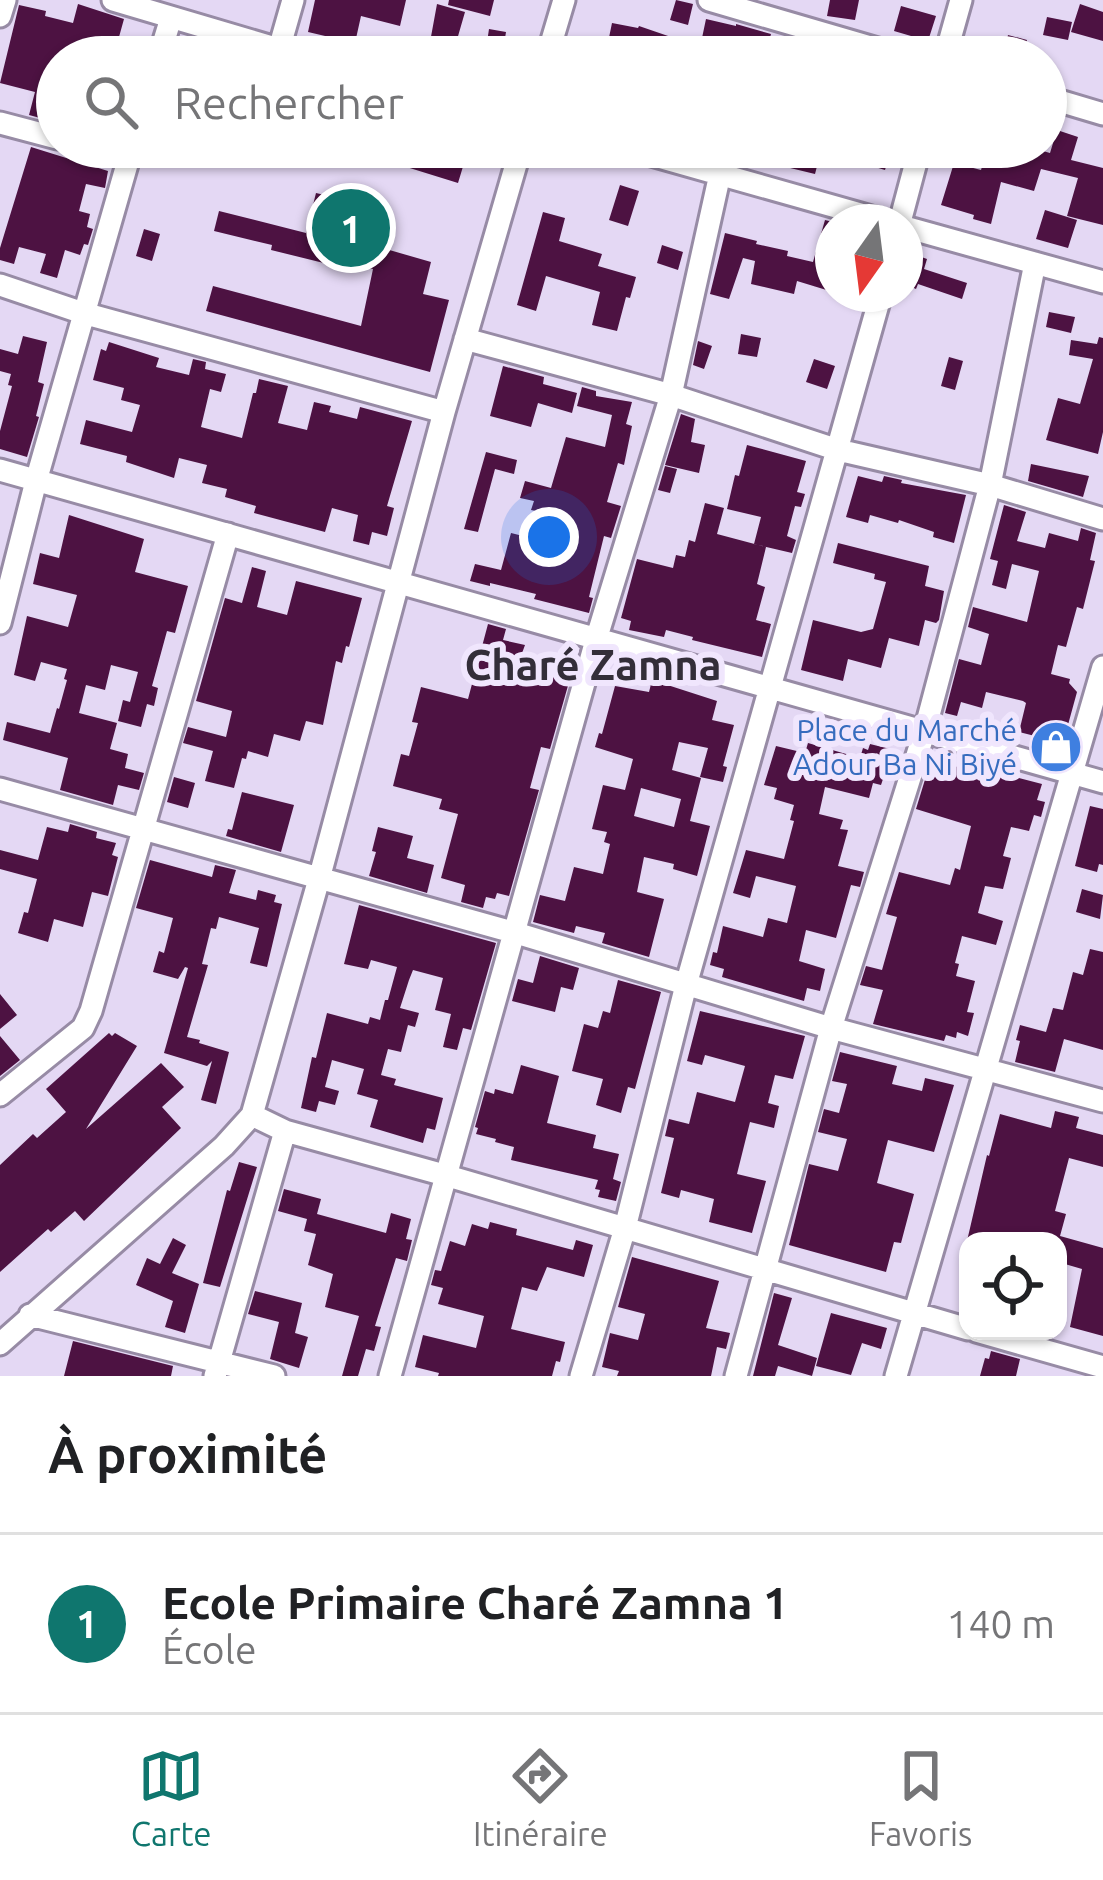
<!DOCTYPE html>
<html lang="fr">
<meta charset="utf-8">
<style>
:root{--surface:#fff;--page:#f2f2f2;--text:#202124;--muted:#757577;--line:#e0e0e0;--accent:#0f766e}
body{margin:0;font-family:Ubuntu,sans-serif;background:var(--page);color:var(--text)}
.controls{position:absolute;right:36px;bottom:36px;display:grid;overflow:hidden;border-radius:24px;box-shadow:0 3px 9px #0004}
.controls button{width:108px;height:108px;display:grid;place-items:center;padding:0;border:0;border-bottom:3px solid var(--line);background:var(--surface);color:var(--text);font:60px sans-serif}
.compass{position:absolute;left:815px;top:204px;width:108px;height:108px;border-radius:50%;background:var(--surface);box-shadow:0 3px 9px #0004;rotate:194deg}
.you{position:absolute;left:549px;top:537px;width:42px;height:42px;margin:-30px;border:9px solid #fff;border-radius:50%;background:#1a73e8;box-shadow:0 0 0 18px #1a73e833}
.badge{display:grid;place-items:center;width:78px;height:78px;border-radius:50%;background:var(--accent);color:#fff;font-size:39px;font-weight:700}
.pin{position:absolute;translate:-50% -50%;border:6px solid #fff;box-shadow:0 3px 12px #0006}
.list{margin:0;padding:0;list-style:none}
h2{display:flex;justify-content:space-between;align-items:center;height:156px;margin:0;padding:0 48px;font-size:51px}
h2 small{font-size:39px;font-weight:400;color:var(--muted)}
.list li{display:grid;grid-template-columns:78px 1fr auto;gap:36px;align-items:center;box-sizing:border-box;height:180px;padding:0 48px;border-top:3px solid var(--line)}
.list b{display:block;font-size:45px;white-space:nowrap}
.list p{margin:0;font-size:39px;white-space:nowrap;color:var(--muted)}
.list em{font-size:39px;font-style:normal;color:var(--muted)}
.icon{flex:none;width:66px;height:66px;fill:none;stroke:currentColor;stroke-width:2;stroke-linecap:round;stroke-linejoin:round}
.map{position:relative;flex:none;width:1103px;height:1376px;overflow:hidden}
.search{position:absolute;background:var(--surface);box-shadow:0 3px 9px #0004;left:36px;right:36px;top:36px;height:132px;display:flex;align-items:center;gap:30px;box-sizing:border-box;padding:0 42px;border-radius:66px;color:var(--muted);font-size:45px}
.sheet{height:336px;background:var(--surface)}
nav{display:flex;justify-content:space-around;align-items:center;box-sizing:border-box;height:168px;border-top:3px solid var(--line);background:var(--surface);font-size:33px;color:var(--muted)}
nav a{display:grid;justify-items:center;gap:6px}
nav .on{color:var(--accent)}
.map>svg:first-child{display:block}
.building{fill:#4d1242;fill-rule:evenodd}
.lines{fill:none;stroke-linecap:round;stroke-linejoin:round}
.minor-casing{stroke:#978ba5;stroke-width:27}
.minor{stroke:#fff;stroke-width:21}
.labels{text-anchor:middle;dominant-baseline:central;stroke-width:12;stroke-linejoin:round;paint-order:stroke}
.shop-label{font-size:30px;fill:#366cbe;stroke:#f0e6fd;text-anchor:end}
.district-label{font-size:42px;font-weight:bold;fill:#332e39;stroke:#f0e6fd}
</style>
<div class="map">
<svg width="1103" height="1376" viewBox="0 0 1103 1376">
<rect width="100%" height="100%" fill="#e4d8f4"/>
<path class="building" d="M315,0H406L400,26L361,16L355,43L308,32Z
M449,0H494L490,16L448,5Z
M676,0L693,4L688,25L670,20Z
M830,0H859L855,20L827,16Z
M78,4L124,19L119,37L129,42L125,57H57V108L50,107L44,119L29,115L35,92L0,83L19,5L46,11L45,16L73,23Z
M437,4L465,12L452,57L428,53Z
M1080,4L1103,12V41L1071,32Z
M901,6L936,16L928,41L894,31Z
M1047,17L1072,22L1068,40L1043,35Z
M706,19L736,26V24L771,34L765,57L722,46L719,57H698Z
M612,23L638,28L639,26L671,37L664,57H655L625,47L622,57H605Z
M489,29L506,32L503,51L486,49Z
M1008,35L1027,40L1022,57H1002Z
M1057,130L1078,137L1071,160L1103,168V225L1067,216L1078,178L1041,169L1034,191L1001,182L991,224L973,219L974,215L941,205L954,163L981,170L988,147H1029L1050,153Z
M31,147L108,171L105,188L86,184L79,211L90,214L87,227L93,229L88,245L84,244L80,255L65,250L57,278L40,273L46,254L19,247L14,264L0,260V248Z
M356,147H422L465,160L458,183L355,151Z
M791,147H822L815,174L786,167Z
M856,147H892L885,170L852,160Z
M620,185L639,191L628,226L609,220Z
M316,193L388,210L379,247L431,262L423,294L449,300L430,372L206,311L213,286L361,326L373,269L346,262L344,268L271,250L272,245L214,231L219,211L306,233Z
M1045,210L1077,220L1068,248L1036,239Z
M543,212L565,218L559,241L602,254L598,266L636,277L630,298L626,297L617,331L592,325L600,292L546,276L536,311L517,305Z
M825,220L833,222V292L797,281L794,294L751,284L755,261L743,258L729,299L710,294L725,233L757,241L756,244L788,251L787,256L813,262Z
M144,229L160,234L152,261L136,256Z
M662,245L683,252L678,270L657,263Z
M913,254L927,259L924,269L967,283L962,299L918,284L916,289L905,284Z
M1049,312L1075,317L1071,333L1046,327Z
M741,334L761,338L757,357L738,354Z
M23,336L47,342L38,382L44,384L36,416L39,417L27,457L0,449V431L12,386L8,385L11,374L0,371V349L18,354Z
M1099,337L1103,338V432L1098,454L1046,440L1058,398L1080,404L1093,359L1069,355L1071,340L1097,344Z
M698,341L712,346L704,369L693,365Z
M109,342L159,358L156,367L189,375L193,359L206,362L205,369L226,374L221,392L210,389L201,427L242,438L253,393H256L259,379L288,386L278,423L307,430L314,402L331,406L329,412L357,419L360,407L412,421L387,506L394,508L387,536L372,532L369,545L353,541L358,515L332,508L325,532L254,513L256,506L225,497L227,489L202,483L207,465L179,458L174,478L126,462L127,456L80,444L86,420L132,432L140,405L121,400L124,388L93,380L101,349L106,351Z
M949,357L963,361L955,390L941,386Z
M814,359L835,366L827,389L806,382Z
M503,366L544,377L543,384L577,393L572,413L538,403L531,427L490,416Z
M582,387L596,391V396L632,402L626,424L632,426L624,465L618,463L607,502L621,506L611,538L604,536L589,597L593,598L589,613L534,599L536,594L490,583V586L470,581L475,564L501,570L511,533L539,540L546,513L531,510L534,501L520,498L525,481L551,488L566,437L605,447L612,415L577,406Z
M681,414L695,419L691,442L705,445L699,473L665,465Z
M747,445L806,461L797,492L805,494L801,507L795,506L787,536L796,540L792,553L754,544L761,517L727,509L735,475L739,476Z
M486,452L517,460L514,474L495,469L478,532L464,529Z
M1031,464L1089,476L1083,497L1028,481Z
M665,466L677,469L670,493L658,490Z
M858,476L882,482L884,476L902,480L901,483L966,495L954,543L933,537L934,532L899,520L898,523L870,515L868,523L846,517Z
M705,503L724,508L717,534L766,547L757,584L765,587L756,620L771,624L762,657L692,640L693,637L666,630L664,637L629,630L631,621L621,618L637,559L673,568L676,555L685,557L689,540L695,542Z
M1004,505L1026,512L1017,541L1045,548L1049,533L1078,541L1081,528L1096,533L1090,560L1095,561L1083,609L1077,607L1066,647L1058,645L1051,674L1070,679L1069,683L1077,692L1063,743L1019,732L1026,703L1023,701L986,692L982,708L961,702L957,716L945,713L959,659L981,665L989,634L968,627L973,607L1027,622L1039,571L1012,564L1006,589L992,585L998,561L990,559Z
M69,515L144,539L135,572L188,586L175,633L167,631L152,686L158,688L154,706L147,704L141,727L118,721L123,700L130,702L138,672L111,665L105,690L86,685L79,713L117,723L110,749L128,754L125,768L144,773L139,790L118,785L113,805L60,790L68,758L3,740L7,722L50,733L57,708L59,709L67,680L64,679L67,669L41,662L35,681L14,675L27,616L68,627L77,595L33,584L40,553L59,558Z
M838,543L929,566L925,586L944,591L939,620L936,623L925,620L919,646L889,638L881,668L848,659L843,681L801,670L813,620L861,632L873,629L886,582L874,579L875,574L833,563Z
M252,567L266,571L257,607L287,615L296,581L362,598L349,647L346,646L342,663L336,661L323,725L306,721L300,741L274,734L268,757L248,751L246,759L242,758L234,788L205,781L213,751L183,743L188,727L226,737L232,711L196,701L225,598L242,603Z
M488,624L506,629L503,640L525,645L521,656L554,665L556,656L575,661L550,749L541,747L530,788L539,790L509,896L497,893L495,899L486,897L483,908L461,902L465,885L441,878L458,814L439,809L442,799L393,786L401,754L409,756L418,723L412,722L421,687L468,699Z
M652,680L717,701L712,720L734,725L723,766L727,767L723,782L700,777L708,748L679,742L672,770L701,778L690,821L710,826L697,876L673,869L674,864L644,857L637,892L664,899L649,957L602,943L605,933L576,926L574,933L533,922L540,895L565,901L574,867L603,874L610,844L604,842L607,832L592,829L603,785L625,790L633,759L595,747L599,733L602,734L615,686L649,692ZM641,788L681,799L674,827L634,816Z
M808,743L860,758L863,748L868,750L870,744L898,751L892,778L884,776L881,785L873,783L869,798L825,787L819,814L843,820L840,829L848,830L838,866L864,872L860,887L851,885L836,938L806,930L799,961L825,969L820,991L807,988L804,1001L722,977L724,969L710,965L713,952L717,953L723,926L763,937L768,918L787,923L796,886L756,876L750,898L733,893L746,850L784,859L794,821L790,820L794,805L774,799L777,788L764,785L776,746L805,753Z
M931,760L988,775L989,770L1042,784L1037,800L1045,802L1041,817L1034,815L1029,831L1011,827L1003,856L1011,858L1003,889L985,886L978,913L1003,921L996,945L962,936L955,963L959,964L956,976L975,981L967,1012L974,1013L968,1036L957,1032L956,1038L946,1035L944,1041L873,1024L883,990L860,985L866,966L882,970L897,917L886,914L899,872L950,885L955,868L960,870L971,826L916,809Z
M174,777L195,783L188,808L167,802Z
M242,792L294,805L281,852L226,836L228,829L232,830Z
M1090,806L1103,809V865L1099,864L1097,872L1075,866Z
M70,824L97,832L96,838L116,843L112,855L118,857L108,896L92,892L83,927L54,919L48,942L18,933L24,912L28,913L37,879L0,869V850L38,860L47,827L68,832Z
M378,827L413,836L407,858L434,865L427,893L369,876L376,852L372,851Z
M150,860L212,877L215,865L236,870L229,893L256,900L258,890L276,895L274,902L282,904L267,967L250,963L259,928L219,917L216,929L211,928L202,964L208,965L187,1037L200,1040L199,1043L229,1052L216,1104L201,1100L212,1061L207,1066L164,1053L188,968L185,967L178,979L153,972L159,951L164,953L173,918L136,908Z
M1082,889L1103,895L1100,919L1076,912Z
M359,905L496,943L471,1030L463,1028L457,1050L443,1047L451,1014L435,1010L443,978L413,970L409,980L400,1008L419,1013L415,1027L408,1025L401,1052L388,1049L381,1075L396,1079L394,1085L443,1098L435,1130L427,1128L423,1143L370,1127L378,1100L357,1094L364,1069L332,1060L325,1087L339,1091L335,1105L319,1101L316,1112L301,1108L312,1057L316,1058L327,1013L368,1024L370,1017L380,1020L385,1000H388L397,967L371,960L368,969L344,964Z
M1090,949L1103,952V1050L1064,1039L1055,1072L1015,1062L1020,1041L1016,1040L1020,1025L1046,1032L1053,1008L1063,1010L1073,972L1083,975Z
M540,956L579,968L573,990L561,987L555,1012L512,1001L518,979L533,983Z
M618,980L661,992L635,1089L628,1087L621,1113L596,1105L603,1079L572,1071L584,1024L598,1028L603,1011L610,1013Z
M0,994L17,1015L0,1029Z
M700,1011L805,1036L793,1079L775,1075L768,1103L779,1106L774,1128L750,1122L737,1174L766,1181L752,1233L709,1222L714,1199L681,1190L679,1198L661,1193L674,1138L665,1136L669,1119L689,1124L697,1092L735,1102L745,1066L705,1055L702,1065L687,1061Z
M109,1033L112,1036L115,1033L137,1046L86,1129L161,1063L184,1087L162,1107L181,1128L84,1221L75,1211L51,1232L48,1229L0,1272V1165L33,1134L37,1138L66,1112L46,1089Z
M0,1036L20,1060L0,1076Z
M840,1052L897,1066L892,1084L922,1091L925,1078L954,1085L934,1152L888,1140L877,1183L914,1194L901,1243L894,1242L886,1272L789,1245L809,1164L838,1171L847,1139L818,1132L824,1109L839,1113L847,1084L832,1081Z
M521,1065L559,1076L547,1123L596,1135L593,1148L619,1154L613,1179L621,1182L616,1201L598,1197L600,1190L595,1189L598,1180L511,1160L514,1147L495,1142L496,1139L476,1134L478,1128L475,1127L485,1091L494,1094L495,1089L513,1094Z
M1055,1111L1079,1117L1076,1128L1103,1135V1167L1069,1158L1055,1211L1066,1214L1060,1236L1103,1248V1336L1070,1327L1082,1269L1058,1262V1241H967L987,1155L989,1156L1000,1114L1051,1128Z
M239,1162L257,1167L220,1287L203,1283L227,1190L230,1191Z
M284,1189L321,1199L317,1214L386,1233L391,1213L411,1219L406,1239L412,1240L407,1261L396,1258L375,1326L381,1327L374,1351L366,1349L358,1376H342L359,1316L325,1307L333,1274L308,1265L316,1234L304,1231L307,1219L278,1211Z
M490,1222L517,1229L516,1235L573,1250L576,1240L593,1245L584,1277L547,1267L537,1291L522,1287L511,1329L565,1342L560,1362L556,1361L552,1376H438L439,1373L415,1367L423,1335L476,1348L484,1316L438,1304L443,1288L431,1285L435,1270L441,1271L450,1241L465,1246L472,1224L488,1229Z
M173,1238L186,1245L172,1273L199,1284L185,1333L165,1327L173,1301L136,1285L147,1258L160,1264Z
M632,1257L719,1281L706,1328L730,1333L726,1349L717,1347L711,1376H617L619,1371L602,1367L610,1333L638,1340L645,1314L618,1307Z
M255,1291L302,1303L295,1333L308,1337L299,1368L270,1359L279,1322L248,1314Z
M774,1293L792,1298L778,1345L817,1358L812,1376L778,1366L775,1376H753Z
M831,1313L887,1328L881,1349L862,1343L851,1375L816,1366Z
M73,1341L173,1366L171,1376H64Z
M991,1351L1020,1359L1016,1376H980L985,1358L989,1359Z"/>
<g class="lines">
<g class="minor-casing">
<path id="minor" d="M113,0L306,57
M709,0L905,57
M0,16L5,0
M279,49L293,0
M159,57L171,18
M547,57L564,0
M945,57L961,0
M1046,97L1103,114
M0,123L57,138
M90,147L129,158
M623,147L889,222
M900,222L920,147
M905,227L1103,282
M0,285L83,313L444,412
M465,339L671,395L838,450L990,485L1103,519
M0,470L1103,782
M0,623L36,481L132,147
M0,789L516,933L831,1028L1103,1101
M0,1095L83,1028L91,1011L228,534
M252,1115L285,1131L448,1176L968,1329
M30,1315L274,1376
M976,1331L1103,1367
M0,1344L224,1146L252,1115L319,879L444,412L521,147
M215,1376L285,1131
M390,1376L596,640L671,395L720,174
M581,1376L625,1228L686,985L881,294
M736,1376L831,1028L925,730L990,485L1035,263
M896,1376L1103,667"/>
</g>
<use href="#minor" class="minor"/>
</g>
<defs>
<g id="shop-disc" transform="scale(2.7)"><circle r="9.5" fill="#3f7fe0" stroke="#f0e6fd"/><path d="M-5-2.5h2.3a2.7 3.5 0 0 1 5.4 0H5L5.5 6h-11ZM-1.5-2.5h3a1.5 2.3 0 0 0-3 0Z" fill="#fff"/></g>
</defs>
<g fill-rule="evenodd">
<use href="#shop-disc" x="1056" y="747"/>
</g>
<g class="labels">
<g class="shop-label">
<text x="1017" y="730">Place du Marché<tspan x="1017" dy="34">Adour Ba Ni Biyé</tspan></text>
</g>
<g class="district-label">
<text x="593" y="664">Charé Zamna</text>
</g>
</g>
</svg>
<div class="controls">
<button><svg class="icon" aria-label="locate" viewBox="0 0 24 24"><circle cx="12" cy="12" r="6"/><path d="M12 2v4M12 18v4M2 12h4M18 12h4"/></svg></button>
</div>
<svg class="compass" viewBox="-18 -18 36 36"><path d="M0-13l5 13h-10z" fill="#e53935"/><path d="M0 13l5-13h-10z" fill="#757577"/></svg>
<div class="you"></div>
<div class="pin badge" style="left:351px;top:228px">1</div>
<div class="search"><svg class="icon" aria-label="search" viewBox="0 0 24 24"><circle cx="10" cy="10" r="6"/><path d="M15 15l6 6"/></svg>Rechercher</div>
</div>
<section class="sheet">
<h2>À proximité<small></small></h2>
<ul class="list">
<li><span class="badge">1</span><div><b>Ecole Primaire Charé Zamna 1</b><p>École</p></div><em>140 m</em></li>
</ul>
</section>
<nav>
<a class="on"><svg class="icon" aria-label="map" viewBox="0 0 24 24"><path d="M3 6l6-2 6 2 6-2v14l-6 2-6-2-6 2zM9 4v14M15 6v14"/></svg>Carte</a>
<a><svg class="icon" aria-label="directions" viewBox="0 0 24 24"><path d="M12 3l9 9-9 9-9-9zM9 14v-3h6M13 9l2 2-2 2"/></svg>Itinéraire</a>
<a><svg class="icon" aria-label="saved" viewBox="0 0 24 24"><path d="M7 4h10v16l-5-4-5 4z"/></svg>Favoris</a>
</nav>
